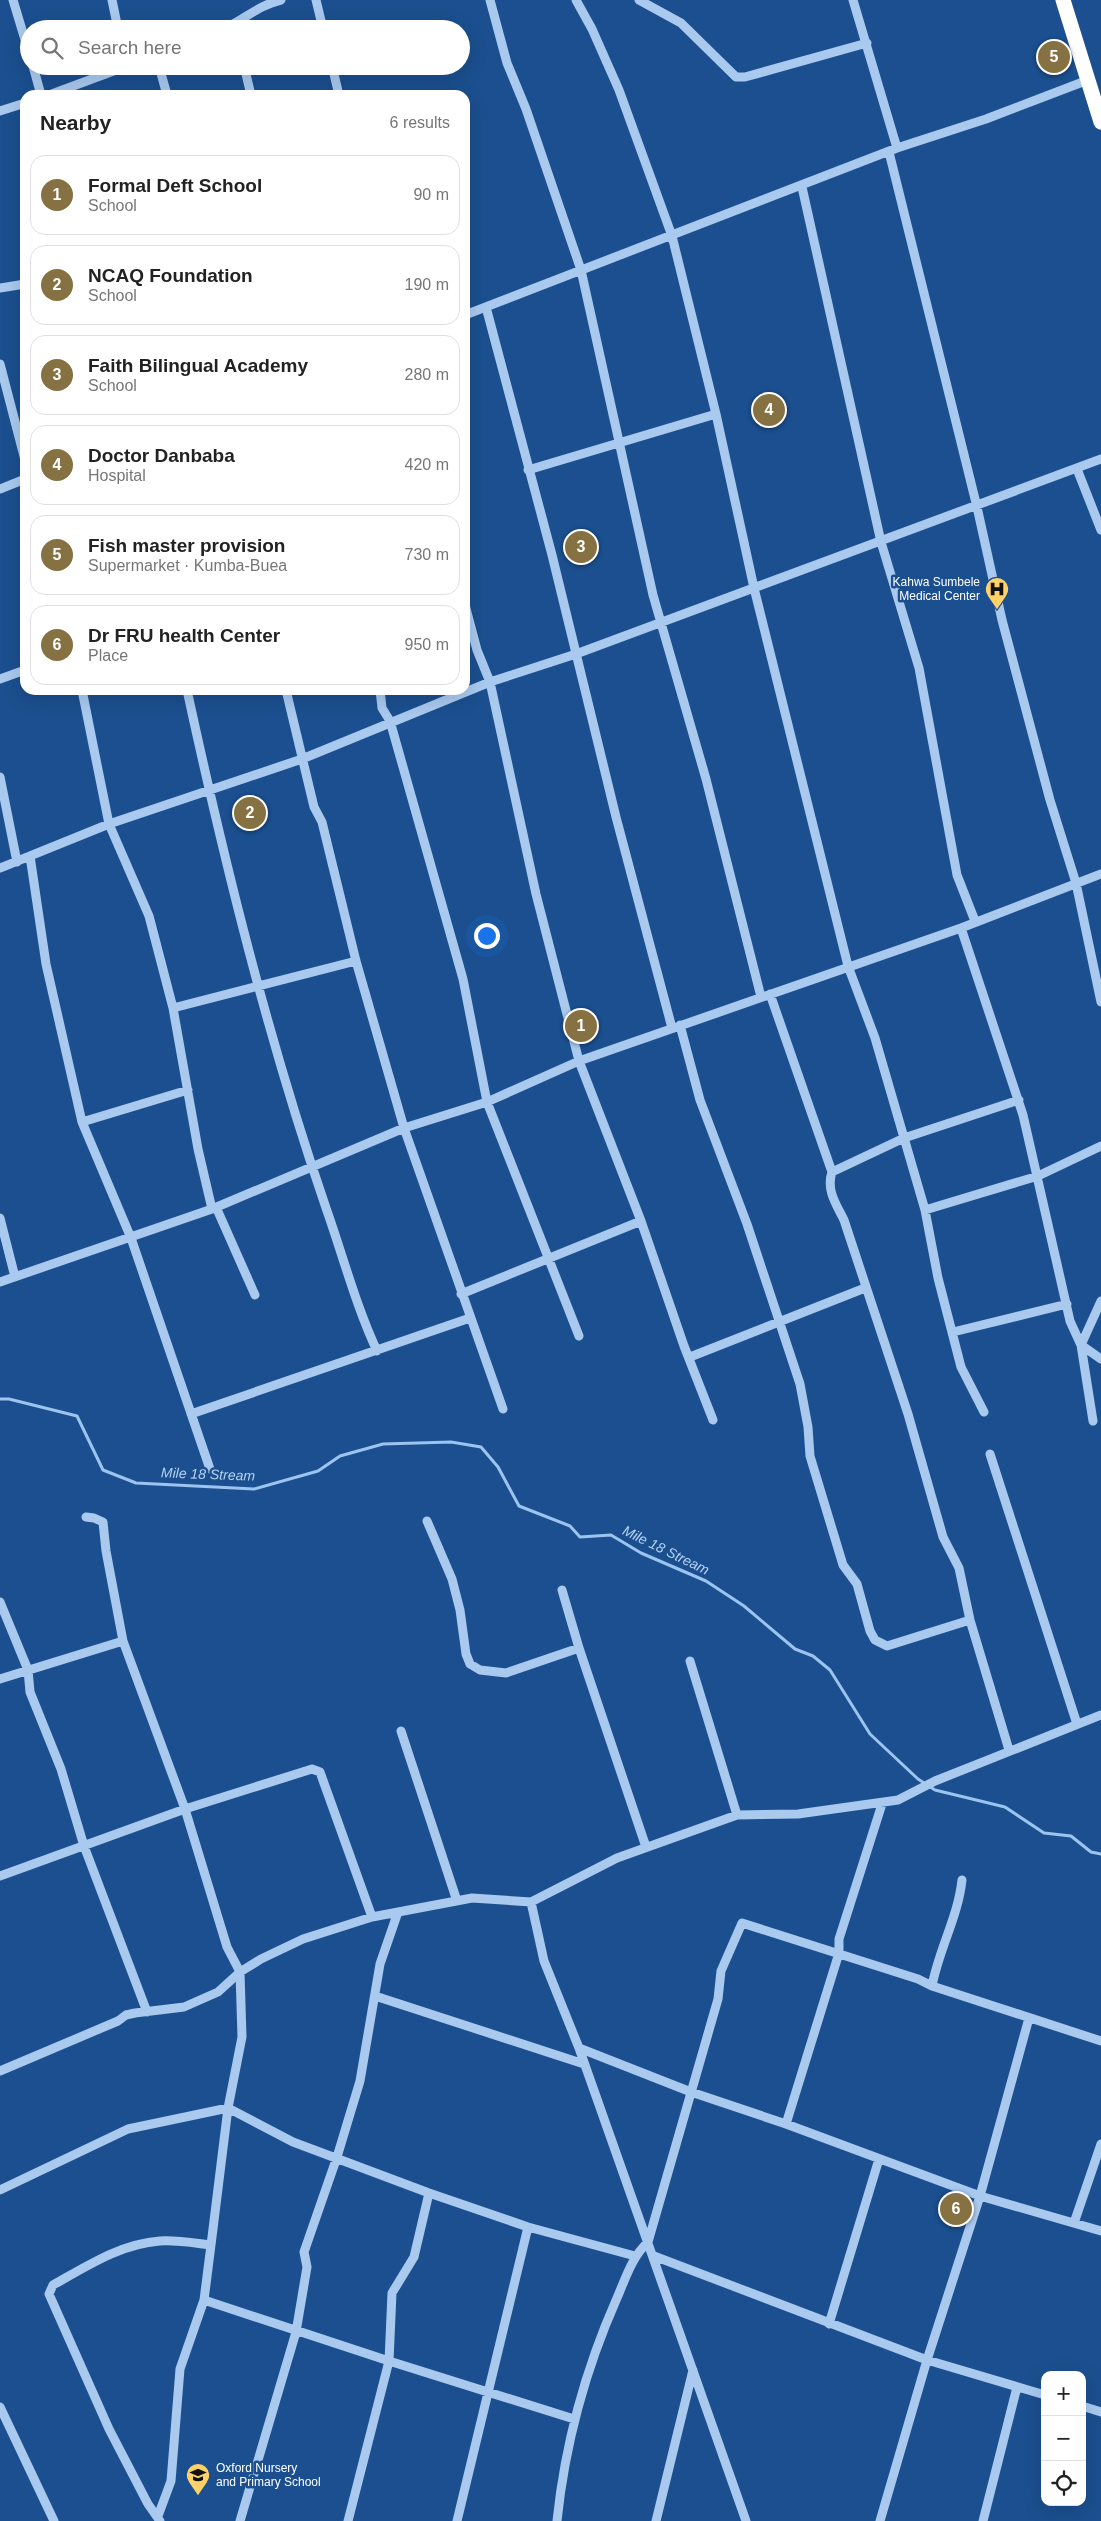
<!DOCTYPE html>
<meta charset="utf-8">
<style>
:root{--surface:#fff;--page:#f2f2f2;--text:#222;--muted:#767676;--line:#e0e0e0;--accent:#857141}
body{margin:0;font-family:Arial,sans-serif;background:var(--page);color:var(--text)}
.controls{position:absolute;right:15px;bottom:15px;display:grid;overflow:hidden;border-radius:10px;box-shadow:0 5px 20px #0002}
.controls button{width:45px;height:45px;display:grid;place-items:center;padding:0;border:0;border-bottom:1px solid var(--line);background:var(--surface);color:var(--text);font:25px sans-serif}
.you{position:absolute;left:486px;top:935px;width:18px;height:18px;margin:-12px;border:4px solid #fff;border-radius:50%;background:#1a73e8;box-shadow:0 0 0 8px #1a73e833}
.badge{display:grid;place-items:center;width:32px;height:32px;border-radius:50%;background:var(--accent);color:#fff;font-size:16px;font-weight:700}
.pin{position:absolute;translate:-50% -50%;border:2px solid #fff;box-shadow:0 1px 5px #0006}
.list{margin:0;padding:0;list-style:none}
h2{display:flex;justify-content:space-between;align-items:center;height:65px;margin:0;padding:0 20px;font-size:21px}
h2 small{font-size:16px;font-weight:400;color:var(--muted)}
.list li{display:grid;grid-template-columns:32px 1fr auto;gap:15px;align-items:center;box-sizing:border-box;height:80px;margin:0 10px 10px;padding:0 10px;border:1px solid var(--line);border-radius:15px}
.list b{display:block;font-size:19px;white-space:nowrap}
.list p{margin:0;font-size:16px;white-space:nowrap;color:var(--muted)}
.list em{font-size:16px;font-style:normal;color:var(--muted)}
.icon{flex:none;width:28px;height:28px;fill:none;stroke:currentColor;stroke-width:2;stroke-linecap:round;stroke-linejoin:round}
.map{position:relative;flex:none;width:1101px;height:2521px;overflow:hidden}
.search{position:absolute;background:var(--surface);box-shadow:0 5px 20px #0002;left:20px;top:20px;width:450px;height:55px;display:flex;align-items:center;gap:12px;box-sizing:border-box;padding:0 18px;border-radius:28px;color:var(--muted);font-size:19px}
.panel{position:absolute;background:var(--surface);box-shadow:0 5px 20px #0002;left:20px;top:90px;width:450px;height:605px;border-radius:15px}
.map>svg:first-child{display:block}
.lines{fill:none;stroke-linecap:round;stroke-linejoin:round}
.stream{stroke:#9cc4f0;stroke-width:3}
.minor{stroke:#a9c9ee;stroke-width:9}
.highway{stroke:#fff;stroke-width:15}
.labels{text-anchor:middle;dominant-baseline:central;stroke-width:5;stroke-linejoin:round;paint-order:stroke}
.poi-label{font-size:12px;fill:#fff;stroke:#1b4f8f;text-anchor:end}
.water-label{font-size:14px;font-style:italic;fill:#b5d3f5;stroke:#1b4f8f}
</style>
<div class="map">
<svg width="1101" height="2521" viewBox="0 0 1101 2521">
<rect width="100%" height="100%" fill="#1b4f8f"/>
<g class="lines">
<path class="stream" d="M0,1399H9L77,1416L103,1470L136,1483L254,1489L318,1471L340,1456L383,1444L451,1442L481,1447L498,1467L519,1506L570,1526L580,1537L611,1535L641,1553L706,1581L744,1606L795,1649L813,1656L830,1670L870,1734L918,1779L935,1790L1005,1807L1044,1833L1071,1836L1091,1852L1101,1854"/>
<path class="minor" d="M13,0L29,53
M112,0L118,29
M316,0L323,29
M490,0L507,63L526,109L581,270L653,595L706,779L761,997
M576,0L592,29L619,90L672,236L716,414L754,588L848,966L875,1038L925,1210L938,1278L961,1367L984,1412
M639,0L681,23L736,77H745L867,43
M853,0L897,148
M223,29C245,20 256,6 281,0
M33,66L41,95
M159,66L167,95
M244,66L251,95
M332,66L339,95
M49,95L127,66
M0,111L25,103
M889,152L977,507L1002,620L1050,800L1076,883L1101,1002
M802,187L881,542L919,668L957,875L975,921
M0,288L25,284
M486,307L552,555L616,817L672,1028
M465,315L897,148L986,119L1088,80
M0,364L25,460
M1077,469L1101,530
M528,470L716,414
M0,489L25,479
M465,605L477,650L490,682L536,894L579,1061L641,1221L684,1346L713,1420
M0,679L25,670
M82,690L109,824L149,916L173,1008L198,1149L212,1209
M187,690C225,865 268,1039 326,1208C343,1256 356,1306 377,1351
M286,690L314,807L322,822L356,961L404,1128L503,1409
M380,690L382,708L390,721L463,979L487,1102L579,1336
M0,777L17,862
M30,856L46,964L82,1122L131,1238L210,1469
M0,868L109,824L302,759L490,682L576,654L1101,459
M961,928L1023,1115L1070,1321L1081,1345L1101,1359
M770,994L832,1172C826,1190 836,1204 844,1220L908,1414L943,1537L959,1568L970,1620L1009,1750
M173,1008L356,961
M680,1025L700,1100L747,1224L800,1384L808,1427L810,1456L843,1565L857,1584L870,1631L875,1640L887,1646L970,1620
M82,1122L188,1090
M832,1172L904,1138L1019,1100
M216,1207L255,1295
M925,1210L1038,1176L1101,1146
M0,1218L15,1277
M0,1282L212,1209L404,1128L487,1102L579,1061L961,928L1101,874
M461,1294L641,1221
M953,1332L1067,1304
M690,1357L865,1288
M191,1414L470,1318
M1093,1421L1081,1345L1101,1301
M990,1454L1077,1724
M86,1517L94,1518L103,1522L106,1551L123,1641L185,1809L227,1947L240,1972L242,2037L228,2108L211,2245
M427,1521L452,1579L460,1610L466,1654L470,1664L480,1670L506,1673L579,1648
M562,1590L579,1648L646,1847
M0,1602L28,1670L30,1692L61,1769L84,1846L147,2012
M690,1661L737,1815
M0,1679L123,1641
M401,1731L457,1901
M0,1876L185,1809L312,1769L320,1772L372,1917
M531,1902L617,1858L737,1815L798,1814L898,1800L935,1781L1101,1715
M932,1986C939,1949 958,1917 962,1880
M375,1996L584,2064
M579,2048L691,2092L786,2124L980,2196L1101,2231
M0,2071L118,2021L126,2015L135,2013L184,2007L218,1992L240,1972L261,1959L303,1939L372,1917L472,1898L531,1902L544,1961L579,2048L746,2521
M786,2124L839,1953V1939L882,1804
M0,2190L128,2129L228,2108L293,2142L429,2193L528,2227L635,2256
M1074,2223L1101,2144
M654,2256L927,2360L1045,2395
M204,2300L389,2361L392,2293L414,2257L429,2193
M829,2324L879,2159
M1082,2406L1101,2412
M0,2407L54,2521
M158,2516L171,2481L180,2369L204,2300L211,2245C194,2243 177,2240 160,2241C120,2244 87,2266 53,2285L49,2294L109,2429L148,2504L160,2521
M240,2521L296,2332L307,2267L304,2252L337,2157L360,2081L380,1964L398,1912
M348,2521L389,2361L574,2419
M457,2521L528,2227
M557,2521C565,2444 586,2368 617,2298C626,2277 632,2257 648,2242L718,1999L721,1971L742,1923L918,1979L932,1986L1101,2041
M656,2521L693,2370
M880,2521L927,2360L980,2196L1029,2018
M983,2521L1017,2387"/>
<path class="highway" d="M1063,0L1101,122"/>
</g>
<defs>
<g id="hospital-pin" transform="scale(1.25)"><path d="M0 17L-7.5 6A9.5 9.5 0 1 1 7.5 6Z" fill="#ffd166" stroke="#1b4f8f"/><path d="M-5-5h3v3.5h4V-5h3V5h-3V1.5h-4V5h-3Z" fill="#111"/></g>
<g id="school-pin" transform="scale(1.25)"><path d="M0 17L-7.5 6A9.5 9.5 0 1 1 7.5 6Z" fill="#ffd166" stroke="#1b4f8f"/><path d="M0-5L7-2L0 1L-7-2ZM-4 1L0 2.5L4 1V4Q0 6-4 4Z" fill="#111"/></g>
</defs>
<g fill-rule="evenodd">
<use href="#hospital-pin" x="997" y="589"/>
<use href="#school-pin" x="198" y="2475"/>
</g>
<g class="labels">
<g class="poi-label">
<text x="980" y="582">Kahwa Sumbele<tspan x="980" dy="14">Medical Center</tspan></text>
<text x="216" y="2468" text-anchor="start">Oxford Nursery<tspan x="216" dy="14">and Primary School</tspan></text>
</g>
<g class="water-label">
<text transform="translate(208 1474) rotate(2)">Mile 18 Stream</text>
<text transform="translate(666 1550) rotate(26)">Mile 18 Stream</text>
</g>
</g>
</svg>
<div class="controls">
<button>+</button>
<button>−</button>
<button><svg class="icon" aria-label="locate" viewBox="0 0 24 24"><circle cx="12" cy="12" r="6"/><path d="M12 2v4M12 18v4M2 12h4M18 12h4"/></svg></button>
</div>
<div class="you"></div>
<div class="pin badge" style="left:581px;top:1026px">1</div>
<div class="pin badge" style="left:250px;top:813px">2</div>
<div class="pin badge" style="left:581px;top:547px">3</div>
<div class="pin badge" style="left:769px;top:410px">4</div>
<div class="pin badge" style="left:1054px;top:57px">5</div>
<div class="pin badge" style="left:956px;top:2209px">6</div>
<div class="search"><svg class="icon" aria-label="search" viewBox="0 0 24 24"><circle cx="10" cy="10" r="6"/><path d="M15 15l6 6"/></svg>Search here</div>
<section class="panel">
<h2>Nearby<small>6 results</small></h2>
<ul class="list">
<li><span class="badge">1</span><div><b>Formal Deft School</b><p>School</p></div><em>90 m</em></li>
<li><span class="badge">2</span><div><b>NCAQ Foundation</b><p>School</p></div><em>190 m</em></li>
<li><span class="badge">3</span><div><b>Faith Bilingual Academy</b><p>School</p></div><em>280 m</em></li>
<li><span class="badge">4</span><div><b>Doctor Danbaba</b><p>Hospital</p></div><em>420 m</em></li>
<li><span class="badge">5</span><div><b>Fish master provision</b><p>Supermarket · Kumba-Buea</p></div><em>730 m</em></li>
<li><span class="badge">6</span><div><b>Dr FRU health Center</b><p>Place</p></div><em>950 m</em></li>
</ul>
</section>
</div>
